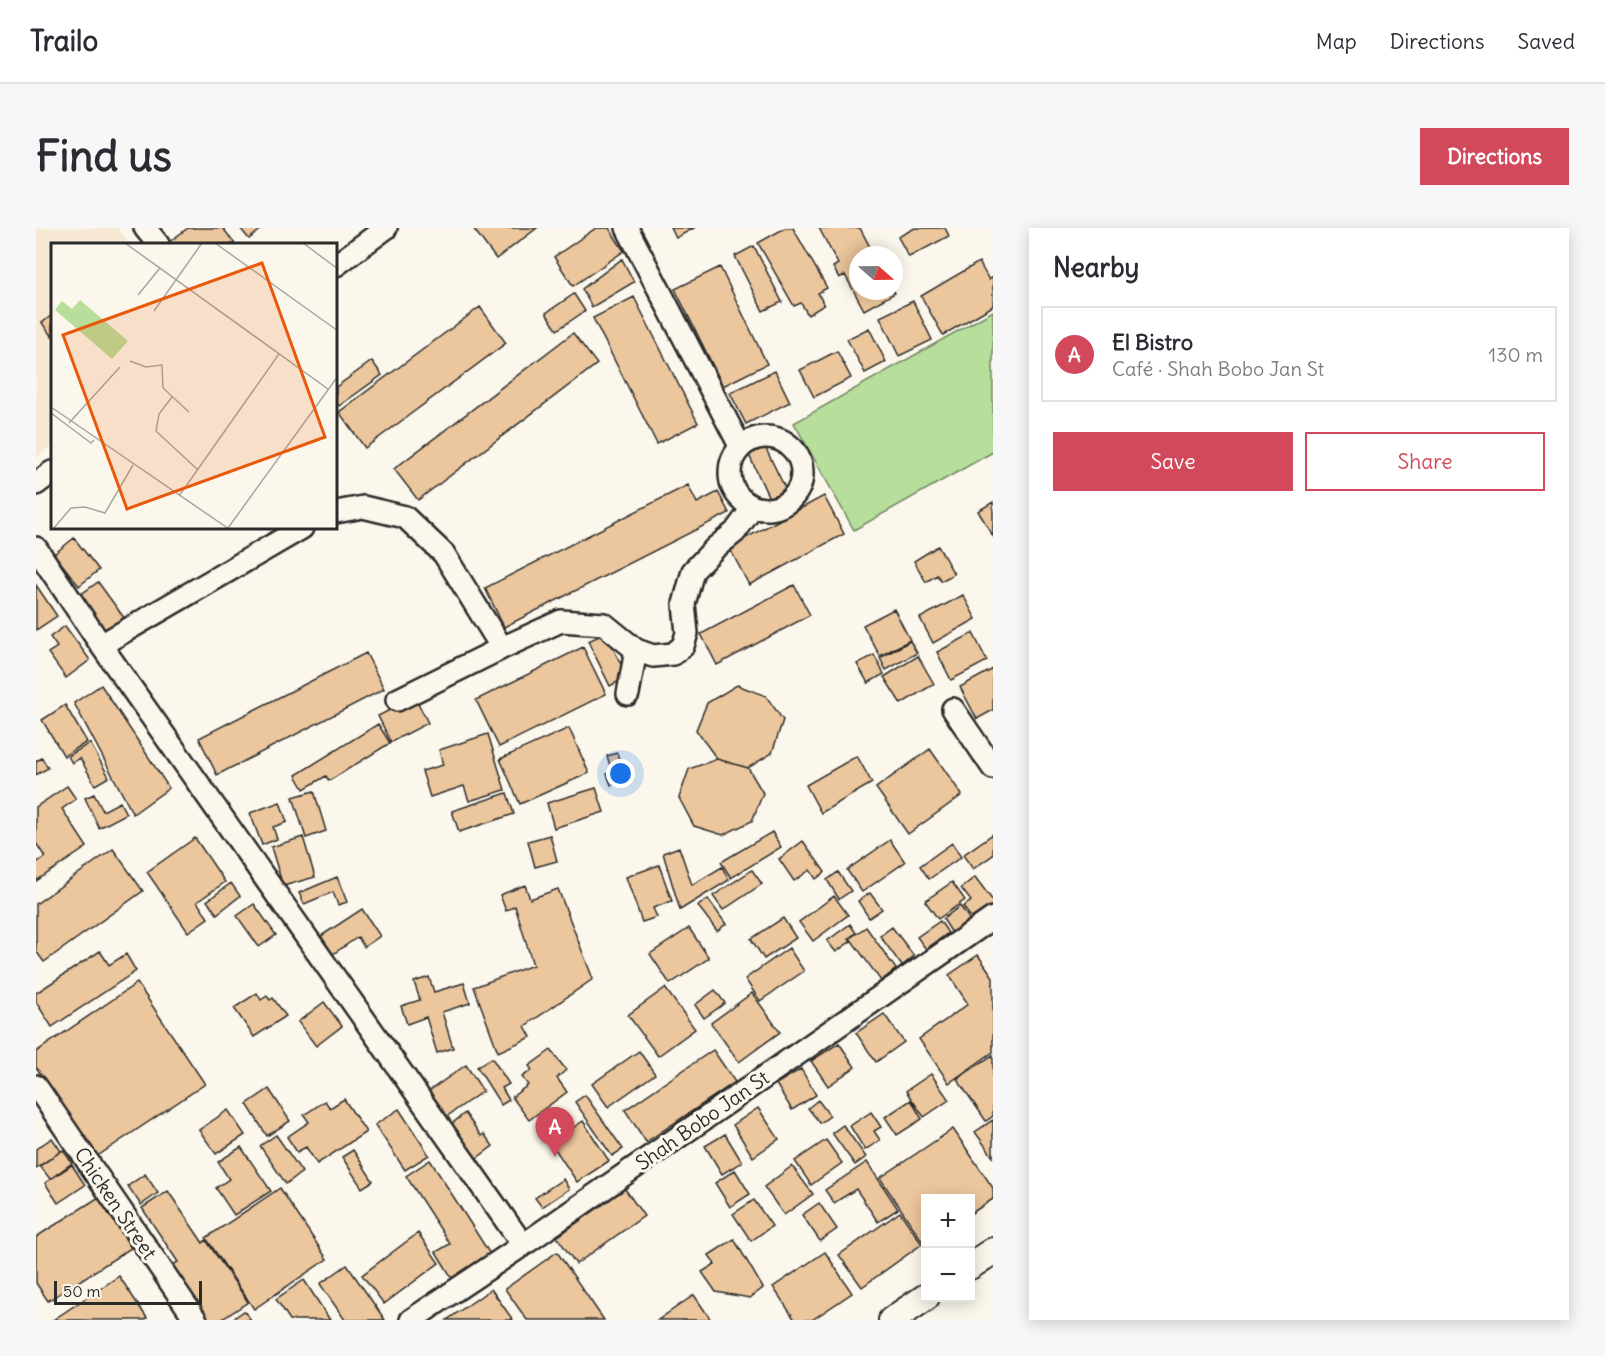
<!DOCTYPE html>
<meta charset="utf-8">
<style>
:root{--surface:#fff;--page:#f7f7f7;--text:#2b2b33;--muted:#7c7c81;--line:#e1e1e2;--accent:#d1495b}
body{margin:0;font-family:Delius,sans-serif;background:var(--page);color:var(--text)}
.controls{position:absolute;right:18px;bottom:18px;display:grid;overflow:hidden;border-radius:0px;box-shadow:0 3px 15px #0003}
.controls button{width:54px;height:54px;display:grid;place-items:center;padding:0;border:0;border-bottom:2px solid var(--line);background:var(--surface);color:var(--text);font:30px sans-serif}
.compass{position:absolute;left:813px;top:18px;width:54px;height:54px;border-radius:50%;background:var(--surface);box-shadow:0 3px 15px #0003;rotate:110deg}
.scale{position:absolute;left:18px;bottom:15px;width:148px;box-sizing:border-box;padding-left:6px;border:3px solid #2b2b2b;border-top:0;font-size:16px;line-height:21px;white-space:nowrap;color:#2b2b2b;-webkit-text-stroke:4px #fbf7ec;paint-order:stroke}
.you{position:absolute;left:585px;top:546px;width:21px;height:21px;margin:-15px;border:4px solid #fff;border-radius:50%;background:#1a73e8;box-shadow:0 0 0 9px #1a73e833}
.badge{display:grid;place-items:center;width:39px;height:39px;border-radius:50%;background:var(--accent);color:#fff;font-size:20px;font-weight:700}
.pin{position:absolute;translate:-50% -50px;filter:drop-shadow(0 2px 3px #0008)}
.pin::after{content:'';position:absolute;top:32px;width:21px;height:18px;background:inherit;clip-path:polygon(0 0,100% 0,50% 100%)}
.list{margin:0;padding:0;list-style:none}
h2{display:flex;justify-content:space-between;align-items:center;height:78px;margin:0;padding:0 24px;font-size:26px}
h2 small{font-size:20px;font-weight:400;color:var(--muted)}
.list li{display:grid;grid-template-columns:39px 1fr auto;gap:18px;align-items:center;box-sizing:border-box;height:96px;margin:0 12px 12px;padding:0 12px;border:2px solid var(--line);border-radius:0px}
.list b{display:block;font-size:22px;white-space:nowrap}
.list p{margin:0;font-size:20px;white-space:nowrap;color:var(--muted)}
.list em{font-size:20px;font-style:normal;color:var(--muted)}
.actions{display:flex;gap:12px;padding:18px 24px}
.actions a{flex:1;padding:14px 0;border:2px solid var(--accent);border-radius:0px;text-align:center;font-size:21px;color:var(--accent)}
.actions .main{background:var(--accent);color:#fff}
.map{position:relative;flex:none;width:957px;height:1092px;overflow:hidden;border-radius:0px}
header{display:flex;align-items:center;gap:36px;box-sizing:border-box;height:84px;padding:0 30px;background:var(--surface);border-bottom:2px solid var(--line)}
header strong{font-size:28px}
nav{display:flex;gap:33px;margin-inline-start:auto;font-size:21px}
.intro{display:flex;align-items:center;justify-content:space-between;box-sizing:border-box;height:144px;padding:0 36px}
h1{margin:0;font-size:42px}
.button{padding:15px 27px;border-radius:0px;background:var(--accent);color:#fff;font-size:21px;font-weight:700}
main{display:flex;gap:36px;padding:0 36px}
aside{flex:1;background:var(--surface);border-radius:0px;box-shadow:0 3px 15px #0003}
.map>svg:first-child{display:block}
.built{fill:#f6e8d4}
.green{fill:#b7de9a;stroke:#718462;stroke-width:1.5}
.building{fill:#ecc69c;stroke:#2b2b2b;stroke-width:1.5}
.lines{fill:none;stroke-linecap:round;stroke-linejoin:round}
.minor-casing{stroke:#2b2b2b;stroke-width:26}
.major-casing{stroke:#2b2b2b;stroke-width:30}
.minor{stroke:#fbf7ec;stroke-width:21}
.major{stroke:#fbf7ec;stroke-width:26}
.labels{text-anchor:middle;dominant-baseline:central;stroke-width:6;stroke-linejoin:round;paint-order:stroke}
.street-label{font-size:20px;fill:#2b2b2b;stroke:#fbf7ec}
.inset-road{fill:none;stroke:#a8a59f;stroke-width:1.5}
.view{fill:#e8590c;fill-opacity:0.15;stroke:#e8590c;stroke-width:3}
.inset-edge{fill:none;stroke:#2b2b2b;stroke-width:3}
</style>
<header>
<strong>Trailo</strong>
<nav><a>Map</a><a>Directions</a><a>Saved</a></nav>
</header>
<div class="intro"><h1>Find us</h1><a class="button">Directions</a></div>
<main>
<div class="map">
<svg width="957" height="1092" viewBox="0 0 957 1092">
<rect width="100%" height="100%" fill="#fbf7ec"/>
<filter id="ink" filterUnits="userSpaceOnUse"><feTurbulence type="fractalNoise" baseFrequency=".0167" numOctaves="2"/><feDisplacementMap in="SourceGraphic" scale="12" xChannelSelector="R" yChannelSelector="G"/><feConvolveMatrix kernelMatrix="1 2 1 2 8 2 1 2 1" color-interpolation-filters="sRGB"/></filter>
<g filter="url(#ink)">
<path class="built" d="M0,0H81L94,16H16V217L0,230Z"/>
<path class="green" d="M957,83V224L818,302L758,195Z"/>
<path class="building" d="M152,0H187L199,16H135L133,14Z
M204,0H227L213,11Z
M437,0H501L460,31Z
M560,0H573L588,23L537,58L518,29Z
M635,0H658L640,10Z
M749,0H757L791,60L782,65L788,77L772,87L765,75L758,78L722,15Z
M783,0H824L838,27H822V63H858L859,65L828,82L809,47L803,50L797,39L802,36Z
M879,0H909L913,8L873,29L862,9Z
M718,18L746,74L727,83L699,28Z
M586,31L598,54L556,79L546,61Z
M943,34L953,52L957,49V78L907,107L885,68Z
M684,39L731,136L687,158L639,61Z
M538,66L549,83L521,102L510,85Z
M598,69L662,195L621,216L557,90Z
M877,73L896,112L863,128L844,89Z
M444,79L470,115L329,220L303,184Z
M16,87V109L6,95Z
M833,100L850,134L829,145L811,111Z
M537,105L561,136L382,272L358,241Z
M801,123L815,150L778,169L764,142Z
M336,133L346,147L303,178L300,174V159Z
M739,143L754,174L710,196L694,165Z
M729,219L750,262L733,270L713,227Z
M652,257L661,275L682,264L693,285L468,399L449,360Z
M788,268L808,306L713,357L693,319Z
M957,274V308L942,283Z
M38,310L63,342L43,358L18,326Z
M902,318L918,346L905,353L901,347L890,354L878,333Z
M62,354L89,391L64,410L49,390L57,384L44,367Z
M0,357L21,388L0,402Z
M758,357L774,387L681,437L665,406Z
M927,367L940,391L897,415L884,390Z
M858,381L874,412L844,428L827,397Z
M29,398L54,432L30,450L12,425L21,419L14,409Z
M570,405L591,449L574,458L552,413Z
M937,405L951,433L915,452L901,424Z
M874,413L881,425L850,442L844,430Z
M547,419L570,466L463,519L440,472Z
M330,425L348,461L181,547L163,510Z
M838,427L848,446L832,455L821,436Z
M882,428L898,456L865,476L848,449Z
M957,441V482L941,491L924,459Z
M65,457L133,560L97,586L38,475Z
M701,457L730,468L747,492L736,525L712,540L681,531L660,502L671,475Z
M379,469L392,495L355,514L342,488Z
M29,477L51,514L28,528L6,492Z
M342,496L354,515L293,553L290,548L268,561L260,547Z
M533,500L553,545L484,576L464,531Z
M452,506L469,562L433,573L428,558L394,569L386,543L407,537L403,522Z
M54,515L73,549L59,557L44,530L36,535L32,528Z
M894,521L926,567L872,606L840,560Z
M581,525L590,552L575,557L571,546L576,544L571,528Z
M821,528L836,555L785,585L770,557Z
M6,530L12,540L0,547V533Z
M681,531L712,540L727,565L716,593L687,607L658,598L643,570L653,541Z
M31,558L40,571L26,581L51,619L0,653V635L9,629L0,615V579Z
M560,560L568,584L518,600L511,575Z
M278,563L290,603L270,610L257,569Z
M471,565L478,586L423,604L416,583Z
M58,566L67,583L84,574L90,586L63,600L49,570Z
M244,574L251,594L237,599L241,611L226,617L214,585Z
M736,604L745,619L695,650L685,634Z
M957,606V627L937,641L927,627Z
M514,607L521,633L499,639L492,613Z
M267,609L279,649L247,658L235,619Z
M159,610L189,654L161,674L172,690L152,704L111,644Z
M854,612L869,634L826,664L811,642Z
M767,613L789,644L780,651L774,642L758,653L743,631Z
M916,615L925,629L893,651L884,638Z
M643,619L656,657L686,639L693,652L644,682L627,625Z
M77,621L107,663L8,734L0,723V676Z
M623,637L636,673L617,680L621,689L606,694L590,649Z
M716,642L726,656L687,682L677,668Z
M802,644L815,663L803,671L791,652Z
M301,649L311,674L302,677L297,664L268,676L263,665Z
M939,649L957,673V677L937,692L927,679L935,673L925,660Z
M916,654L929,672L902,691L889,673Z
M195,655L204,668L181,686L171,673Z
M489,657L494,671L522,661L557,751L489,798L495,809L462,824L438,759L497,737L479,678L470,683L464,667Z
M834,665L846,681L833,690L822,673Z
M798,668L812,687L777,713L763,694Z
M672,671L690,696L681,703L662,678Z
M218,676L240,707L223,719L201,688Z
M924,678L934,692L916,705L907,691Z
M326,681L344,708L328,719L322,709L297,726L285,708Z
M747,690L760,710L728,731L715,711Z
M904,693L912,705L890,721L881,709Z
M814,696L820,705L813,710L815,713L800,724L791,713Z
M830,699L860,741L845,753L814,710Z
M856,699L878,728L866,738L844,708Z
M653,700L673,730L634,756L614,726Z
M753,720L768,743L724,773L709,751Z
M64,723L73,737L90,726L100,743L16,799L0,774V765Z
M942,727L957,749V824L913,855L883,811L932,776L913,747Z
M393,749L398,764L428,755L434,775L406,784L417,820L401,825L390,789L371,796L365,778L384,772L378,754Z
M101,755L169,856L60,929L0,839V824Z
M629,760L659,801L622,828L592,787Z
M679,762L689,775L668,790L659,777Z
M221,765L225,772L231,768L234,772L237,770L250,788L218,809L198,780Z
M716,765L744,804L703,834L675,795Z
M288,774L306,798L280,818L262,794Z
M848,786L868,814L840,834L820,805Z
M803,815L819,839L792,858L775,833Z
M515,822L530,842L521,850L531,864L493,892L476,869L492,857L486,849L496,842L493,838Z
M677,822L699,854L610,914L589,882Z
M603,823L619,846L572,879L556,856Z
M957,827V888L950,893L921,851Z
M456,830L473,856L466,860L473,872L465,877L441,839Z
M430,837L447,863L407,891L390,865Z
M765,841L780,867L756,882L740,856Z
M895,846L913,872L888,889L870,863Z
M233,861L254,893L231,908L211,876Z
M549,867L587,921L576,928L539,874Z
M308,871L330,904L281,936L270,919L261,924L251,909L273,894L268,887L289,873L294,880Z
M782,872L794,888L784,895L772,880Z
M875,872L886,891L861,907L849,889Z
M722,880L743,911L717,929L697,897Z
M363,881L393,927L369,942L339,897Z
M192,882L209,907L180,926L163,902Z
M835,884L845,899L838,903L844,912L829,922L814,898Z
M429,885L445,908L448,906L457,918L437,933L412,899Z
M957,892V929L939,904Z
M547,893L573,933L541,954L515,915Z
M807,897L830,929L819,937L796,905Z
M917,901L957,960V971L934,986V970H890L889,1017L844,950Z
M689,906L706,934L686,946L669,918Z
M240,907L266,944L250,956L224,918Z
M16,910L25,923L0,940V921Z
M790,912L806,935L775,957L759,933Z
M205,919L235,963L198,987L180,960L193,951L182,934Z
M27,922L36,935L14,951L4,938Z
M317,922L337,953L326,960L306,929Z
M394,932L454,1026L416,1050L400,1024L414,1016L370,948Z
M831,934L862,981L842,994L820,961L798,975L789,962Z
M36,937L49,957L22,975L9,955Z
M756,938L777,966L748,987L728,959Z
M699,942L714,966L694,979L679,955Z
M109,946L122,965L105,977L92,958Z
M527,951L533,961L506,979L499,970Z
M244,960L291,1031L218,1081L170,1010Z
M589,961L608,988L540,1036L521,1009Z
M132,963L167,1015L170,1012L212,1074L185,1092H173L136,1037L142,1034L106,980Z
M63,969L95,1020L12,1073L0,1055V1009Z
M718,972L736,998L715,1013L697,986Z
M783,975L801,1001L784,1013L766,987Z
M864,984L886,1016L826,1059L803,1027Z
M382,1005L403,1035L348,1076L326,1047Z
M698,1011L727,1060L714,1070L680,1064L666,1044L679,1036L673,1027Z
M521,1024L568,1092H491L469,1061Z
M789,1024L816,1065L776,1092H759L737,1059Z
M311,1037L349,1092H309L284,1056Z
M83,1048L111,1090L109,1092H17Z
M268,1052L294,1092H254L240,1071Z
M455,1061L477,1092H411Z
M658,1067L675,1092H622Z
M208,1083L215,1092H195Z"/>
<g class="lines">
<g class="minor-casing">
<path id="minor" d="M109,0L122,16
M591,0L704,218
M300,37L350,0
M694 245a36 36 0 1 1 72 0a36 36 0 1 1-72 0Z
M0,256L16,244
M300,284L327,279L369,289L408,326L466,420
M0,320L65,417L487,1017
M65,417L266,300
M592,466L600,422
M361,472L466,420L525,393L568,396L600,422L617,428L637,426L647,418L651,405L648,376L657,343L679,320L699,304L717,279
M917,481L957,540
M0,858L160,1092
M375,1092L487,1017L957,690"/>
</g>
<g class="major-casing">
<path id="major" d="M934,1038L957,1023
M856,1092L890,1069"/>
</g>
<use href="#minor" class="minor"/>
<use href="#major" class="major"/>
</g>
</g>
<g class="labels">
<g class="street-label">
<text transform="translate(666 892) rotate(-35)">Shah Bobo Jan St</text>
<text transform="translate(80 975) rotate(56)">Chicken Street</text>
</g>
</g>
<g transform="translate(15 15)">
<rect width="286" height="286" fill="#fbf7ec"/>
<path d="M29,57L77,98L61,116L4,67L11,58L21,66Z" fill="#b7de9a"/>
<path class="inset-road" d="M74,0L277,146M164,0L287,88M252,0L287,26M87,52L109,25M103,68L151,0M79,118L95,124L111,122L112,145L138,169M121,154L108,171L105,188L147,227M0,164L178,286M0,170L40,200L43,197M18,180L69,124M128,253L228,111M177,285L287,133M2,286L20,265L34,264L54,270L82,222"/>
<path class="view" d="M211,20L274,194L76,266L12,92Z"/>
<rect width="286" height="286" class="inset-edge"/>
</g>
</svg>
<div class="controls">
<button>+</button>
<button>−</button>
</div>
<svg class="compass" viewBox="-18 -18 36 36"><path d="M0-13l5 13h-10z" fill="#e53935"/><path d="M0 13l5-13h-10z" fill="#7c7c81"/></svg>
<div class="scale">50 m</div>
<div class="you"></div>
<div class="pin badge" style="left:519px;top:929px">A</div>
</div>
<aside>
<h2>Nearby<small></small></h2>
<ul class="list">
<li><span class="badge">A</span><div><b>El Bistro</b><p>Café · Shah Bobo Jan St</p></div><em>130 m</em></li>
</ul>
<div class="actions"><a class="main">Save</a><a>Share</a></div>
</aside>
</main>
